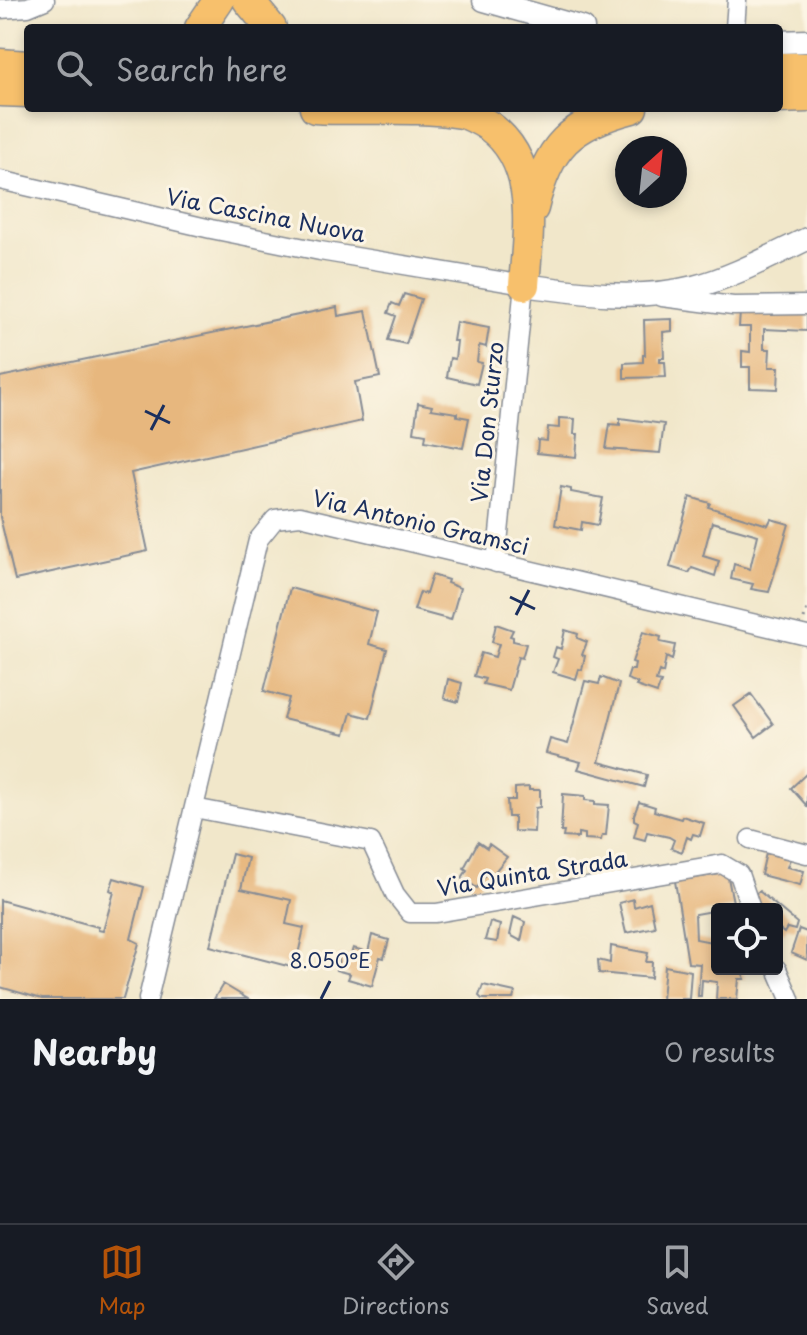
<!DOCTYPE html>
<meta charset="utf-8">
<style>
:root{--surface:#171b24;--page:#20242c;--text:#f1f3f6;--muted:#9ea1a6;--line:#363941;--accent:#b45309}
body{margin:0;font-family:"Playpen Sans",sans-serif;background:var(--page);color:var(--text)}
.controls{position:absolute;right:24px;bottom:24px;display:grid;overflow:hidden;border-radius:8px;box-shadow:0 4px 12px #0003}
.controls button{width:72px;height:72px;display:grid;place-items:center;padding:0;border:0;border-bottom:2px solid var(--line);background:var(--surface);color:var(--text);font:40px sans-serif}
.compass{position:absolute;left:615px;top:136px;width:72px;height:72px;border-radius:50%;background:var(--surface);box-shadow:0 4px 12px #0003;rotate:27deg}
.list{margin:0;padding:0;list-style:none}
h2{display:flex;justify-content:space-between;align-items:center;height:104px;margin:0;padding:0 32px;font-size:34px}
h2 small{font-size:26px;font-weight:400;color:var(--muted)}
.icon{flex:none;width:44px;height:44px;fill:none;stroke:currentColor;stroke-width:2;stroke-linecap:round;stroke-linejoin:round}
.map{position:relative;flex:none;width:807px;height:999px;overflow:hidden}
.search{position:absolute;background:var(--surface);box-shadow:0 4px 12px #0003;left:24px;right:24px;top:24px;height:88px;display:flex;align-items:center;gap:20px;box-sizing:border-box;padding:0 28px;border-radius:8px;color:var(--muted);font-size:30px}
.sheet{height:224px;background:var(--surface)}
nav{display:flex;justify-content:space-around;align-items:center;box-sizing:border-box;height:112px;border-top:2px solid var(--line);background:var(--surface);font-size:22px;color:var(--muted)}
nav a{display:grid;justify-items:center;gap:4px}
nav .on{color:var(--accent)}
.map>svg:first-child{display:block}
.building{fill:#e7b77e}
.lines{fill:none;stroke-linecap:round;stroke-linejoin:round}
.minor-casing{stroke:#868b94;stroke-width:21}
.tertiary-casing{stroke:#868b94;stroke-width:25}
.trunk-casing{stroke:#868b94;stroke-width:33}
.path{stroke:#868b94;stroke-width:3;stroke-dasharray:2 6;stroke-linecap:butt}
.minor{stroke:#fff;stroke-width:18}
.tertiary{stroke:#fff;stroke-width:22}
.trunk{stroke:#f7c06c;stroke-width:30}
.ticks{fill:none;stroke:#1b2f5e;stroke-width:3}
.labels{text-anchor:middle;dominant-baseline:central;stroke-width:6;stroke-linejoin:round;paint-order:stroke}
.street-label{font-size:22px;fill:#1b2f5e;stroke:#fcf5e5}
.ticks-label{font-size:20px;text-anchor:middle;fill:#1b2f5e;stroke:#fcf5e5;stroke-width:6;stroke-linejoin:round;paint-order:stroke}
</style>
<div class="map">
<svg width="807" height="999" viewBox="0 0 807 999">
<rect width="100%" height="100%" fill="#fcf5e5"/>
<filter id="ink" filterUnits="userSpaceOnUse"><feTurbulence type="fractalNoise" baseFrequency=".0125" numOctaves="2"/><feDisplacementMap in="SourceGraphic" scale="16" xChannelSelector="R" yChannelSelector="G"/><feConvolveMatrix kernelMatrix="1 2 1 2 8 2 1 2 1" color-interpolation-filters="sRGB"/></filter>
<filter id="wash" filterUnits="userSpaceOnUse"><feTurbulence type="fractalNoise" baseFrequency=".006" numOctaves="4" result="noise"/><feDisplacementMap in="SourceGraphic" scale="32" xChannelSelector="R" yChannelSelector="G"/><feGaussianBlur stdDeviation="1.8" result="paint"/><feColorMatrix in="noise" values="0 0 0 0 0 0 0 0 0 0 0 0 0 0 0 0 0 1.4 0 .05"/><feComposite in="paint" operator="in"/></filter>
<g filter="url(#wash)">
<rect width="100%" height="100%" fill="#f1e7ca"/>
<g id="blocks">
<path class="building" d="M404,294L421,299L406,344L388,340L396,316L388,313L392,303L399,306Z
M337,307L338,316L366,311L380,377L355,382L362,421L131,473L148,551L15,580L0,517V377Z
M807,311V331L764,329V349H770L769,367H779L778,389L750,388V367H742V351L750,352V327H739L740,312Z
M672,319V331L663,332L664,358H660V362H665L666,377L624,378V363L643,362V355H645L644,320Z
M456,322L489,328L486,347L479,345L477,362L482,363L477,384L447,377L450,358L455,359L457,341H453Z
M418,403L432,406L431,409L457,413V416L469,418L463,448L425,441L426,434L414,432Z
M559,418L575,419L574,434H578L576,457L537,453L538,440L547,441L548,427L559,428Z
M620,418L664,424L660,453L606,449L610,424L620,425Z
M561,487L571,489V492L603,498L598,525L582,522L581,530L555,525Z
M690,497L710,503L708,507L768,525L771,519L789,524L769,592L751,589L753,584L731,579L734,564L750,569L758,535L712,522L703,556L719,561L715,576L692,568L689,573L670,567Z
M432,575L448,580L447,583L460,588L451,620L414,610L420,592L426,594Z
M290,588L377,612L369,644L387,649L370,718L351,713L345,734L283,719L289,698L264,691Z
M496,624L513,630L510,636L513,637V641L526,644L522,658L518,657L509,690L483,684L485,679L474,676L481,653L495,657L499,644L492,642Z
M565,630L578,634L577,638L587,642L582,655L585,656L582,670L579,669L576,679L553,672L558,659L553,657L556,647L561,649Z
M643,632L661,637L660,642L675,645L672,660L666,657L663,673L659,671L656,681L661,682L657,693L636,686L638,683L627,679L630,670H634L635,663L632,662Z
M601,677L619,684L599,762L647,775L644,787L578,769L581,762L546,753L550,739L568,744L585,681L599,684Z
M448,679L462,683L458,702L444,698Z
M751,694L773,724L756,737L734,706Z
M807,773V806L791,788Z
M529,787V790H540V807L535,808L534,832L514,831V817H508L507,800H515V788Z
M563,794L585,796V800L595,801V804L609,805L606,835H602L601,840L585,839V834L578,833V838L563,837L564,832H561Z
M639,802L655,807L654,811L667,815L681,819L682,816L704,823L700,836L693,834L691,839L687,837L682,852L671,848L674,840L669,837L647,832L645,840L634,837L638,822L634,820V815Z
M478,842L487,848L489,844L507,857L493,874L488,871L477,888L462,878L467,870L464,868Z
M766,853L790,859L787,867L804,871L800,885L761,875Z
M232,854L248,858L241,889L291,900L286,924L304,928L295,968L210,946Z
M727,873L734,907L695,914L696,939L717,943V969H741L745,979H739L737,999H716L717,982L702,980L701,996H698L700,964L688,963L675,881Z
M114,878L144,887L131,939L139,943L123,999H42L0,987V900L98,927V930L103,931L114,892L110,890Z
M759,891L797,923L795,930L787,928L784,933L780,930L777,934V909H756L754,895Z
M633,899L634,907L650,902L655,927L626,933L619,903Z
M514,917L525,922L521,941L510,935Z
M490,922L500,925L497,942L485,940Z
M799,929L807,932V960L791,953Z
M372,935L389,940L384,958L380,957L372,986L348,979L350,974L336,970L340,955L350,957L353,948L368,952Z
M611,946L648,953L646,962H652L651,978L599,973L598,960L610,963Z
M665,966L691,971L689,999H662Z
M223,984L248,999H214Z
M483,985L515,992L513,999H482L479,996Z"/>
</g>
</g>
<g filter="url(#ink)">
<use href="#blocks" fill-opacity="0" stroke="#868b94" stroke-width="2"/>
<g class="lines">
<g class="minor-casing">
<path id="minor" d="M0,9L28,7L45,0
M735,28L737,0
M0,180L211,229L320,251L524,285L496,563
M662,297L733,306L807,305
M194,808L371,842L395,894L410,913H436L722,864L739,874L751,909
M750,839L807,854
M777,969L790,999
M148,999L258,540L275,519L300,516L807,636"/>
</g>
<g class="tertiary-casing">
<path id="tertiary" d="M484,0L583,28
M779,42L807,41
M524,285C580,293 638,301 694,287C733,277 771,256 807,239"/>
</g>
<g class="trunk-casing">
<path id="trunk" d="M248,0L271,28
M200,28L219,0
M0,64L28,66
M779,68H807
M0,91L28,92
M779,98L807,97
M315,108C363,111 414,105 462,113C471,115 481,121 489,126C540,163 528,231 524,285
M533,208C548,146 570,124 632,108"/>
</g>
<path class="path" d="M804,619L807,608"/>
<use href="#minor" class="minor"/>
<use href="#tertiary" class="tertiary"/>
<use href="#trunk" class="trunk"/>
</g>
</g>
<path class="ticks" d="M145,411L170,423M151,430L164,405M510,597L535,609M516,615L529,590M321,999L330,981"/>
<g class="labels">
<g class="street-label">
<text transform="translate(266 214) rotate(11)">Via Cascina Nuova</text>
<text transform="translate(486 422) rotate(-84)">Via Don Sturzo</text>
<text transform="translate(421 521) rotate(13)">Via Antonio Gramsci</text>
<text transform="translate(532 872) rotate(-9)">Via Quinta Strada</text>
</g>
</g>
<g class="ticks-label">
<text x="330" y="968">8.050°E</text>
</g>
</svg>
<div class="controls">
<button><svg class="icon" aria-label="locate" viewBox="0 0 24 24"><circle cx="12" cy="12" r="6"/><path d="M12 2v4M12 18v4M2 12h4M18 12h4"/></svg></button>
</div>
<svg class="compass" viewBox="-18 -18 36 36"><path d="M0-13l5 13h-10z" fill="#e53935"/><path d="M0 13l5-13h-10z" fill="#9ea1a6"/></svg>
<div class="search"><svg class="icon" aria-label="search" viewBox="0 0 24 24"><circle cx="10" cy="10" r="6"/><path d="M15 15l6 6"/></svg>Search here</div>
</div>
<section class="sheet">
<h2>Nearby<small>0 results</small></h2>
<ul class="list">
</ul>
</section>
<nav>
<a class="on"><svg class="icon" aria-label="map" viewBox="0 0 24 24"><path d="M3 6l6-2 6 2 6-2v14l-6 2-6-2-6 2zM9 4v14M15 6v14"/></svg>Map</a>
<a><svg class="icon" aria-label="directions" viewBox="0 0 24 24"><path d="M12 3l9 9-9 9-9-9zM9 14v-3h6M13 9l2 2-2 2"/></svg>Directions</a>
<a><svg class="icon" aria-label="saved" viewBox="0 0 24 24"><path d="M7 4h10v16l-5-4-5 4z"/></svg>Saved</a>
</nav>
